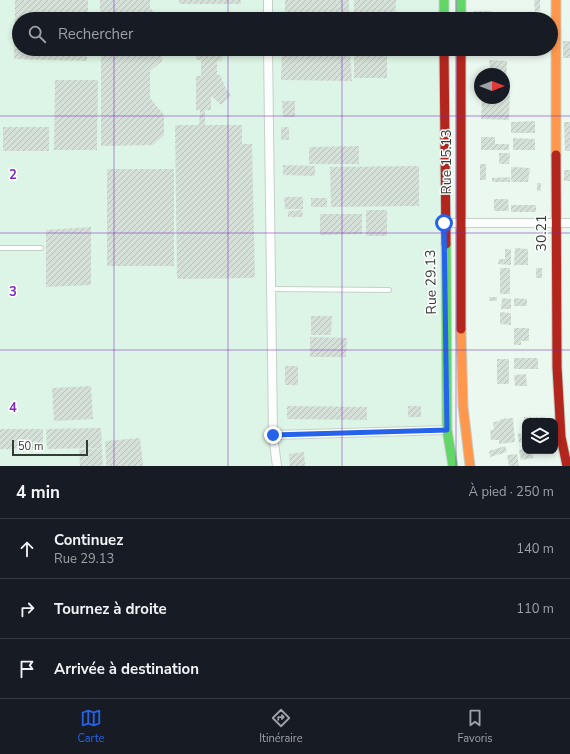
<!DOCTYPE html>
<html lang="fr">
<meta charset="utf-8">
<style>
:root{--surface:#171b24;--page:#20242c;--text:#f1f3f6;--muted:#9ea1a6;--line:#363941;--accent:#2563eb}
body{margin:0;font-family:"Nunito Sans",sans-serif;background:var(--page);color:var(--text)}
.controls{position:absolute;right:12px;bottom:12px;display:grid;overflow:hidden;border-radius:8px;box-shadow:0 2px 6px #0003}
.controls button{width:36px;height:36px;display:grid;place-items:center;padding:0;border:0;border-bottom:1px solid var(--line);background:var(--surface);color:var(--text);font:20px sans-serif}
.compass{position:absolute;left:474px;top:68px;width:36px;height:36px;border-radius:50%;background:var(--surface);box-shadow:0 2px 6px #0003;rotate:90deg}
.scale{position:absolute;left:12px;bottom:10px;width:76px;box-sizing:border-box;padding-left:4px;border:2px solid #333d37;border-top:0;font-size:11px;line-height:14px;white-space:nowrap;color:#333d37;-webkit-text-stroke:3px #fff;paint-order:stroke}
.stop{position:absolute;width:12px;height:12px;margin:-9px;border:3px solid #2563eb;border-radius:50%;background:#fff}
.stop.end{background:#2563eb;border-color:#fff;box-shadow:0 1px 4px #0008}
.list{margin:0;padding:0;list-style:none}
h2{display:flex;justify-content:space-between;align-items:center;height:52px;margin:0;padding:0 16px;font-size:17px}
h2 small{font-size:13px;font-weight:400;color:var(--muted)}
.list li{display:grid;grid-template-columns:26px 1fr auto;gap:12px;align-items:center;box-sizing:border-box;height:60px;padding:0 16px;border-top:1px solid var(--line)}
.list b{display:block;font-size:15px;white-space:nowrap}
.list p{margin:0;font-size:13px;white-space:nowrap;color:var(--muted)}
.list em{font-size:13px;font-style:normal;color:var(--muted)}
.icon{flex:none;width:22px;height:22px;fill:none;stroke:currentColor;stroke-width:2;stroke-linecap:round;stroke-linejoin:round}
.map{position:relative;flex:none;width:570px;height:466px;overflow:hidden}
.search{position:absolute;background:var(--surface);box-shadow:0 2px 6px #0003;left:12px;right:12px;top:12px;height:44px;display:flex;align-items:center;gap:10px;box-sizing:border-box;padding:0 14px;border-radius:22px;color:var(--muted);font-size:15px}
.sheet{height:232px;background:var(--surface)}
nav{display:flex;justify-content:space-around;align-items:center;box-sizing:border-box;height:56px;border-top:1px solid var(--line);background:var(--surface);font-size:11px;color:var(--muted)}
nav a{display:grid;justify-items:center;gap:2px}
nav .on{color:var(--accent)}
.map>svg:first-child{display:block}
.built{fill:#ddf5e6}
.building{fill:url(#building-hatch)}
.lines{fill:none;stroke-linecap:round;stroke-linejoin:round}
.lane-casing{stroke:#c6d0c9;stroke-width:6}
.street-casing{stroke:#c6d0c9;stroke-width:10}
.fast-casing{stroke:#c6d0c9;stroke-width:11}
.slow-casing{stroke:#c6d0c9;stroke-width:11}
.jam-casing{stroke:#c6d0c9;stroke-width:11}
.lane{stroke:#fcfefd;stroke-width:4}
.street{stroke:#fcfefd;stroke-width:8}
.fast{stroke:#63d668;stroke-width:9}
.slow{stroke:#ff974d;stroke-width:9}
.jam{stroke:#b3261e;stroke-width:9}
.route{stroke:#2563eb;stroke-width:5}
.grid{fill:none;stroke:#7b2cbf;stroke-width:1;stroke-opacity:0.55}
.labels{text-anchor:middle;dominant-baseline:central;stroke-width:3;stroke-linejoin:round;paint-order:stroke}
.street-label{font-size:14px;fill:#333d37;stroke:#fff}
.grid-label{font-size:13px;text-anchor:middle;font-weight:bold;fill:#7b2cbf;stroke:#fff;stroke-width:3;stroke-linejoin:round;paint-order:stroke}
</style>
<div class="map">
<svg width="570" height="466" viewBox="0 0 570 466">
<defs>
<pattern id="building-hatch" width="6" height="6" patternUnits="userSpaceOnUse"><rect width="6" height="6" fill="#d5e0d8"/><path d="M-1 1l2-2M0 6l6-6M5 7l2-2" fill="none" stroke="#b7c1ba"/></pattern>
</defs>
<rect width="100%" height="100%" fill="#ebf8ef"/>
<path class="built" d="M0,0H444V19H19V49H444V223L454,466H0Z"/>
<path class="building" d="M15,0H88V19H19V49H87V61L14,59Z
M100,0H150V8L161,19H100Z
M179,0H241V4H179Z
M285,0H349V19H285Z
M354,0H396L395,19H354Z
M534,0H540V11H535Z
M474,11H492V19H474Z
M563,41H570V58H563Z
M101,49H162V61L150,71V98L164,115V135L153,145L101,146Z
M196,49H226L221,61H217V75H220L226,89L231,95L221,105L211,96V110H205V125H242V144H252L255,278L178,279L177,276L175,125H199L200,110H196V76H201V60H196Z
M282,49H350L352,81L281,80Z
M387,55V78H354V56Z
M489,60L507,61L506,88H504V74H491Z
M55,80H98L97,150H54Z
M504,90L510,91L509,120L481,119L482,98H504Z
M282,101H295V117H283Z
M535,121V133H511V122Z
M564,122H570V151H565Z
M3,127H49V151H3Z
M281,127H289V140H281Z
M481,137H495V144H509V150H481Z
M513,138L535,139V150H513Z
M359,146V164H309V147Z
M499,153H510L509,164H499Z
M480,164H486V180H480Z
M283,165L315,166V176L283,175Z
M419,166V206L331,207L330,167Z
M511,167L530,168L528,182H511Z
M107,169H174V266H107Z
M564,170H570V181H564Z
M510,177V182H492V178Z
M537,183H541V191H537Z
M284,197H303V209H285Z
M311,198H327V207H311Z
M494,199H508L509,211H494Z
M511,205H536V212H511Z
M302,210L303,217H288V211Z
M366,210H387V236H366Z
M320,214H362V234L320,235Z
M91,227V285L46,287V230Z
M515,248L528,249V265H514Z
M505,249H511V265L498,264L499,259H505Z
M500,268H510V294H500Z
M536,268H542V278H536Z
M489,297H497V301H489Z
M502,298L511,299V309H501Z
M514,298L527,299V306H514Z
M500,312L511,313V325L500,324Z
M311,316H332L331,335H311Z
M514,328H529V341H521V345H514Z
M310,337L347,338L346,357H310Z
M514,358H538V369H514Z
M497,359H509V384H497Z
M285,366H298V385H285Z
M526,374L527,386H515L514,375Z
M91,386L93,419L54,421L52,388Z
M287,406L367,407V420L287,419Z
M408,406H421V417H408Z
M524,417H545V421H524Z
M513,418L515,442L499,444V440H491L490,430H494L493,422L500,421V419Z
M101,428L102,448L47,449L46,429Z
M0,429H43V450L0,449Z
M525,433V442L519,443L518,434Z
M140,438L143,466H106L105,441Z
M505,446L507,452L490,457L489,451Z
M102,448L103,466H80L79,450Z
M525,449V451H532L533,458L521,460L519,450Z
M304,452L305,466H290L289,454Z
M517,454L519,466H509L507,455Z"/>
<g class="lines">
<g class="lane-casing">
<path id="lane" d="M0,248H41
M272,289L389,290"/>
</g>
<g class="street-casing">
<path id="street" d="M268,0V19
M268,49L273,435L277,466
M444,223H570
M273,435L447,430"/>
</g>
<g class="fast-casing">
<path id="fast" d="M444,0V19
M461,0V19
M446,244L447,430L453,466"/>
</g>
<g class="slow-casing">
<path id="slow" d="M556,0V155
M461,329L463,406L470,466"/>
</g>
<g class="jam-casing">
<path id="jam" d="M444,49L446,244
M461,49V329
M556,155L557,367L561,437L567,466"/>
</g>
<use href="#lane" class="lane"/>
<use href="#street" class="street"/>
<use href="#fast" class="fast"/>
<use href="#slow" class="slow"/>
<use href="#jam" class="jam"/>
</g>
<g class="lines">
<path class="route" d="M273,435L447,430L444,223"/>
</g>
<path class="grid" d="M114,0V19M228,0V19M342,0V19M456,0V19M114,49V466M228,49V466M342,49V466M456,49V466M0,116H570M0,233H570M0,350H570"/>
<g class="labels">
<g class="street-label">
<text transform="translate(446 162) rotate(-90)">Rue 15.13</text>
<text transform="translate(541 233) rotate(-90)">30.21</text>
<text transform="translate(431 282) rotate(-91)">Rue 29.13</text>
</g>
</g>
<g class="grid-label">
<text x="13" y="179">2</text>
<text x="13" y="296">3</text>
<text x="13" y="412">4</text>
</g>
</svg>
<div class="controls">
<button><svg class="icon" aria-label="layers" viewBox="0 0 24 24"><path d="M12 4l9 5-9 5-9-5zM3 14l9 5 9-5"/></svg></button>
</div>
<svg class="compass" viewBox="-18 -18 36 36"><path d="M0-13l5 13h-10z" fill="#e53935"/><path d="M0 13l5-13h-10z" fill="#9ea1a6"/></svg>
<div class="scale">50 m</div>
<div class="stop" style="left:444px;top:223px"></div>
<div class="stop end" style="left:273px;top:435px"></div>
<div class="search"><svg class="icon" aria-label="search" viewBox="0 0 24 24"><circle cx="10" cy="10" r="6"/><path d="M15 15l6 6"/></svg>Rechercher</div>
</div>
<section class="sheet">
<h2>4 min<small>À pied · 250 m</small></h2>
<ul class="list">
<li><svg class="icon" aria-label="ahead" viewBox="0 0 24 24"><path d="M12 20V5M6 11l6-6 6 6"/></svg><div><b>Continuez</b><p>Rue 29.13</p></div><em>140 m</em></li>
<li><svg class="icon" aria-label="right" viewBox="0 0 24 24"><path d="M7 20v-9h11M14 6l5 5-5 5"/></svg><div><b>Tournez à droite</b></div><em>110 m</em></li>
<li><svg class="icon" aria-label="arrive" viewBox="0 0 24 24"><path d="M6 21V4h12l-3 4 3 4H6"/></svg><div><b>Arrivée à destination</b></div></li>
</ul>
</section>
<nav>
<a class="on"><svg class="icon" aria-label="map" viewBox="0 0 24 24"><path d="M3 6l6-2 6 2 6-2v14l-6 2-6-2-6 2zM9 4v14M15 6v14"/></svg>Carte</a>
<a><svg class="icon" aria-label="directions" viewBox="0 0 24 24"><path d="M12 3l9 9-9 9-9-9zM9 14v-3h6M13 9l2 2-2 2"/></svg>Itinéraire</a>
<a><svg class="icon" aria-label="saved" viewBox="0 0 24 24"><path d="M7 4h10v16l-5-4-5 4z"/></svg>Favoris</a>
</nav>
